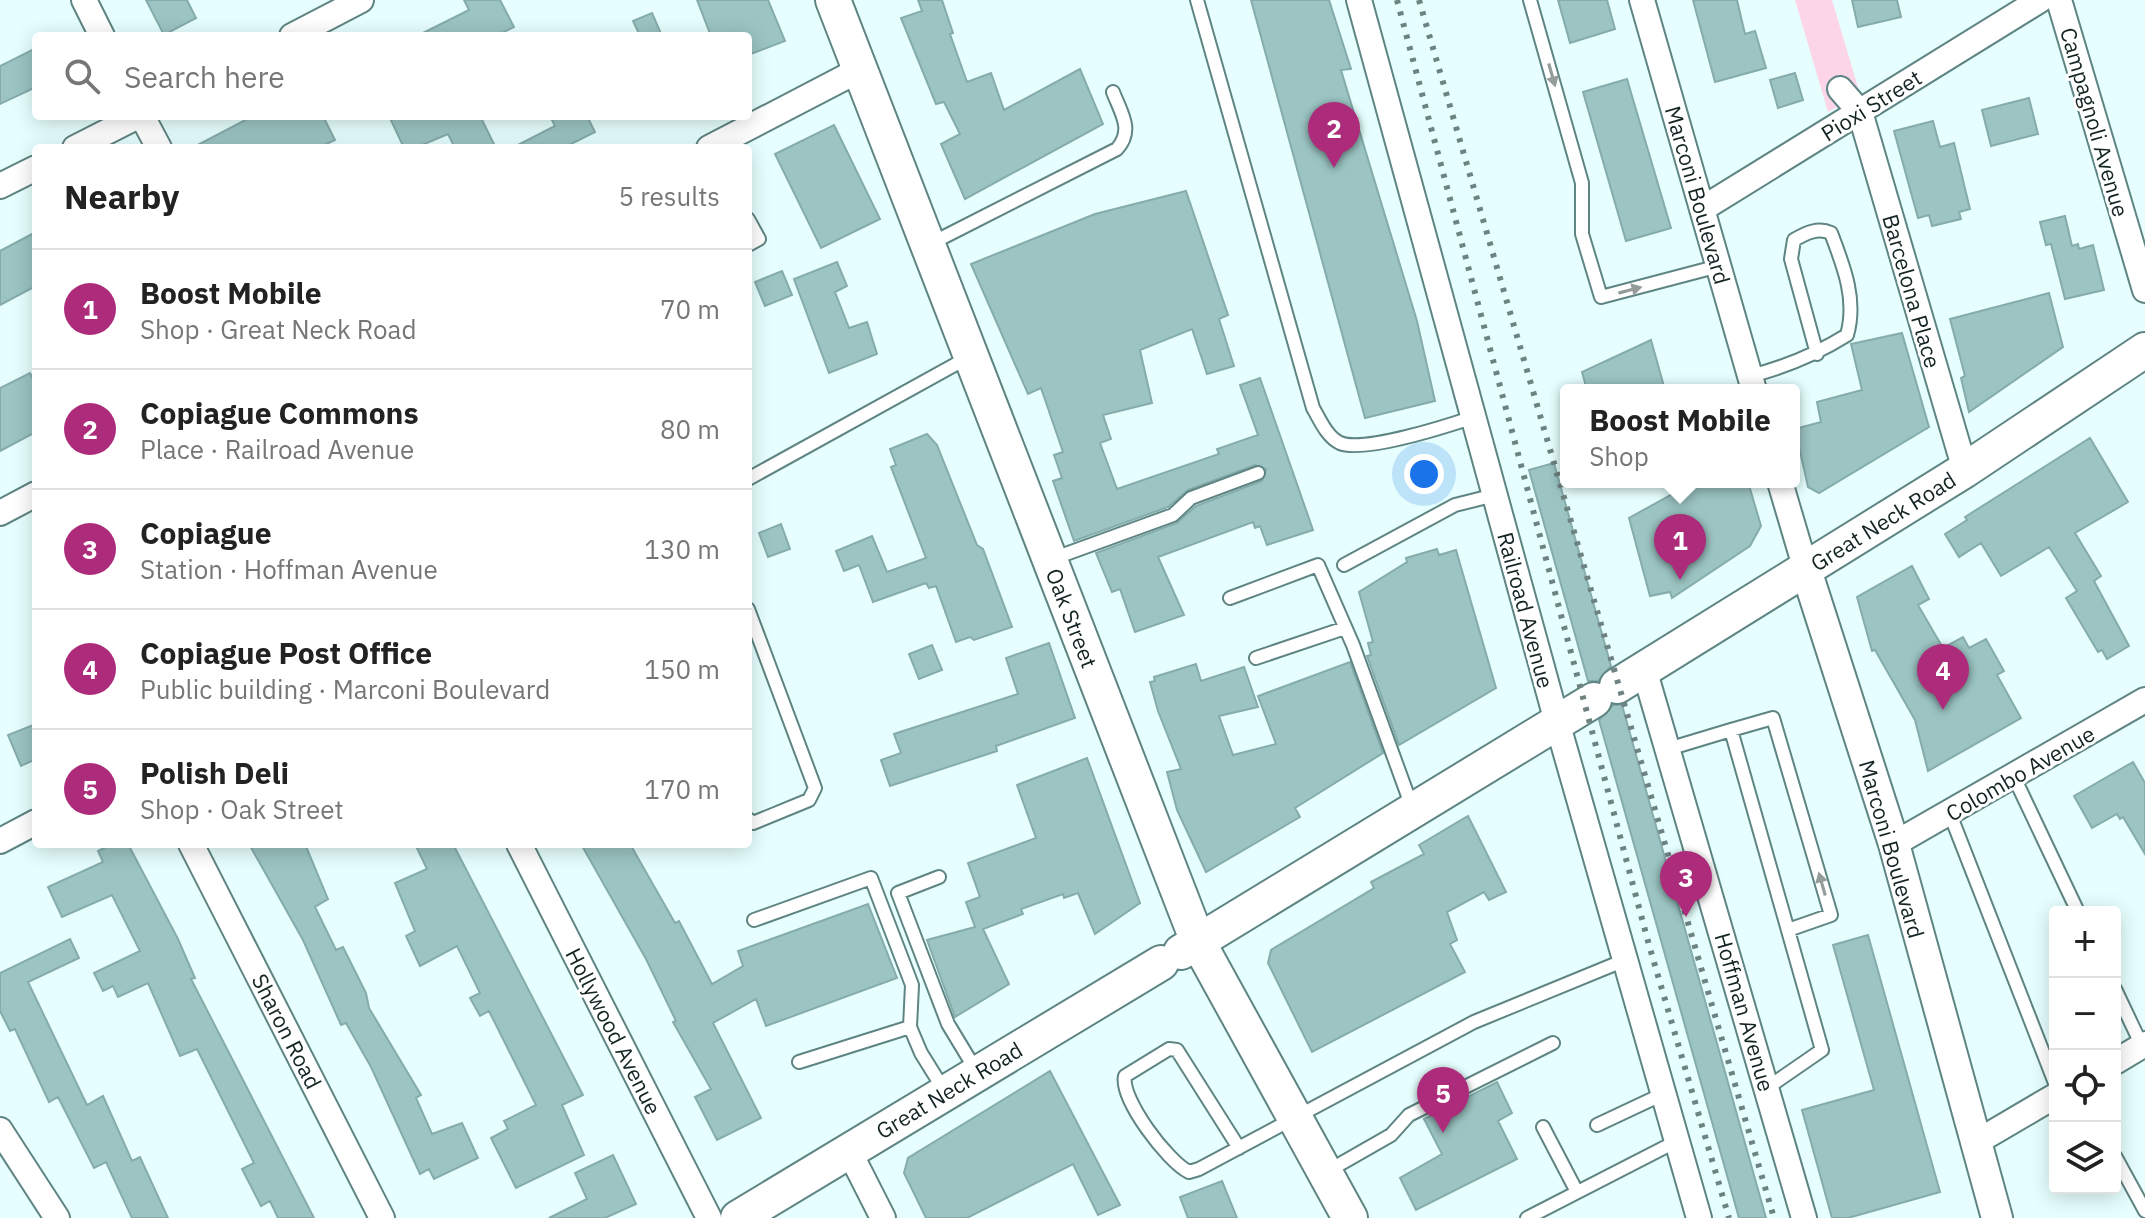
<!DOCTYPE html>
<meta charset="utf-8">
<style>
:root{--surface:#fff;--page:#f2f2f2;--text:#222;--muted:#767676;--line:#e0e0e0;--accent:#ac2c7b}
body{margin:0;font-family:"IBM Plex Sans",sans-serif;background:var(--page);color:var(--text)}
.controls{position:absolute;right:24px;bottom:24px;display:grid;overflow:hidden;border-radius:8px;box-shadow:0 4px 20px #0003}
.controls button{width:72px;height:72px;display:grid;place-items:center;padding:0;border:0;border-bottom:2px solid var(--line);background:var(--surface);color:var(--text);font:40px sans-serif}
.you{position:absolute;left:1424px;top:474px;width:28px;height:28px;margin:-20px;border:6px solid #fff;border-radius:50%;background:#1a73e8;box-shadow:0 0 0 12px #1a73e833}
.badge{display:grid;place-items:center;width:52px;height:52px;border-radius:50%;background:var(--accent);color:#fff;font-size:26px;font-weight:700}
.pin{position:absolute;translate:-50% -66px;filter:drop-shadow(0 2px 4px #0008)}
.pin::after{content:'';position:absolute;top:42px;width:28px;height:24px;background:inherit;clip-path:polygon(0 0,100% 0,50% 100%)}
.popup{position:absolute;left:1560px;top:384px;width:240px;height:104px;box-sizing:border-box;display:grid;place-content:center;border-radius:8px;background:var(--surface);filter:drop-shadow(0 2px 6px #0005);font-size:26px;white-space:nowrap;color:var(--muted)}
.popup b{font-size:30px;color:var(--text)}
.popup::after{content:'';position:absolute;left:50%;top:100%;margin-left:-16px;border:16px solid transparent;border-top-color:var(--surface)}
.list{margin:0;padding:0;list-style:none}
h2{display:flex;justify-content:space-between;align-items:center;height:104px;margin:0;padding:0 32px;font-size:34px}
h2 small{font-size:26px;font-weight:400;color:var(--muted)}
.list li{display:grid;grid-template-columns:52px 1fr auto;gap:24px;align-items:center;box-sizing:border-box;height:120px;padding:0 32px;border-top:2px solid var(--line)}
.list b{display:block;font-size:30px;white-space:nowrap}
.list p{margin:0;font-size:26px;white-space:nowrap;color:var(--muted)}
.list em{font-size:26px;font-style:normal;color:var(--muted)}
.icon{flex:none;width:44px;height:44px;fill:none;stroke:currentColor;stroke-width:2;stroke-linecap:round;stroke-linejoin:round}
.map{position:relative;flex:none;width:2145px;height:1218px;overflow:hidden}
.search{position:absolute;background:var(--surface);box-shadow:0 4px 20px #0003;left:32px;top:32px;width:720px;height:88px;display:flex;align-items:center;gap:20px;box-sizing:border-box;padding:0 28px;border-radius:8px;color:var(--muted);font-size:30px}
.panel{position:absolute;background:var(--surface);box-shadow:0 4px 20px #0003;left:32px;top:144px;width:720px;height:704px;border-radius:8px}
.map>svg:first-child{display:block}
.park{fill:#fcd5e8}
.building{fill:#9bc4c2;stroke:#85acab;stroke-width:2}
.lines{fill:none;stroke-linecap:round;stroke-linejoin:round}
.service-casing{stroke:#5e8583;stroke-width:16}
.minor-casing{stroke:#5e8583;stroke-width:28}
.tertiary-casing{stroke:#5e8583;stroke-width:34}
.secondary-casing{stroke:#5e8583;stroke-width:38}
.service{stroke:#fff;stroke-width:12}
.minor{stroke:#fff;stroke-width:24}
.tertiary{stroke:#fff;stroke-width:30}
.secondary{stroke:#fff;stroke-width:34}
.rail{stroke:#6e8281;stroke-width:6;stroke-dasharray:4 8;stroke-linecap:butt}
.oneway{fill:#959c9c}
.labels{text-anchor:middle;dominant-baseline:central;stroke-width:6;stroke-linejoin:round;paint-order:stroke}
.street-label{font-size:22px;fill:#142423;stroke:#fff}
</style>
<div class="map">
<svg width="2145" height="1218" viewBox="0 0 2145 1218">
<rect width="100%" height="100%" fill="#e6fffe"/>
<path class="park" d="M1795,0H1832L1860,94L1828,112Z"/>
<path class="building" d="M146,0H187L196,18L164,35Z
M464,0H500L514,27L496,36H417L469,10Z
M697,0H768L785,41L748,55V36H711Z
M918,0H942L953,33L950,34L967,82L991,73L1004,110L1080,69L1103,124L965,199L941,144L960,134L944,102L936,104L901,18L922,11Z
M1251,0H1329L1351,69L1341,70L1417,321L1435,401L1365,418Z
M1558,0H1607L1615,29L1570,43Z
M1693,0H1737L1745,34L1755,31L1766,68L1715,82Z
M1852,0H1897L1901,17L1858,27Z
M652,13L662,36H640L633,21Z
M36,48V87L0,104V66Z
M1795,73L1803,100L1778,108L1770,80Z
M1627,79L1671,228L1626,241L1583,92Z
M2029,98L2038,134L1991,146L1982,110Z
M253,116H323L335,140L318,148H192Z
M389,116H491L482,120L496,148H455L448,134L415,148H404Z
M550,116H587L595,132L563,148H512L555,126Z
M1933,121L1940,147L1954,143L1970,209L1959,212L1961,219L1932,226L1929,215L1918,218L1894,131Z
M834,125L880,219L821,248L775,154Z
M1186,191L1228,315L1219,319L1234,366L1207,374L1192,329L1140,350L1152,403L1103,415L1111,439L1100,443L1117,489L1219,454L1217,449L1258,435L1240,385L1260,378L1313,530L1267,545L1260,526L1255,528L1253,522L1158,557L1184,615L1135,632L1120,589L1112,592L1096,553L1177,523L1196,506L1262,481L1266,469L1255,465L1188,490L1168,507L1074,541L1053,481L1062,478L1054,455L1063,452L1041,388L1028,394L971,264L1095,214Z
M2065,216L2072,246L2078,244L2079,249L2093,245L2104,290L2065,299L2051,244L2046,245L2040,222Z
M36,232V286L0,305V251Z
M837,262L847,286L835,292L849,328L867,322L877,354L829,373L794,279Z
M782,271L792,295L765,306L755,282Z
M2049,293L2063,347L1969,412L1961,378L1965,376L1950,319Z
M1902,333L1929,427L1819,493L1808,487L1795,429L1821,422L1817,402L1862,390L1851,344Z
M1651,340L1665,390H1587L1582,372Z
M30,373L36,385V432L0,451V388Z
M927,434L937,445L977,545L983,549L1012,627L974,640L970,637L956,642L936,586L929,588L926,583L873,602L859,565L844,571L836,551L872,536L887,572L926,558L891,467L896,465L890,449Z
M2090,438L2128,502L2075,533L2101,576L2094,581L2129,646L2107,659L2102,650L2098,652L2066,598L2077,591L2049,547L2001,576L1981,543L1959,557L1945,534L1967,520L1965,517Z
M1554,463L1611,666L1598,681H1588L1529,470Z
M1694,482H1748L1761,526L1750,546L1672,598L1670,592L1650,596L1629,518Z
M781,524L790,549L768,557L759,533Z
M1437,549L1439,555L1456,550L1496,688L1399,745L1367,656L1371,655L1368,643L1373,642L1359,592L1407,562L1406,558Z
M1912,566L1929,599L1918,605L1943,648L1963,637L1969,648L1986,639L2004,671L1997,675L2021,718L1928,771L1915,720L1875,650L1872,651L1857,597Z
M1049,643L1075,718L996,746L997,751L890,786L881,760L901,753L894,734L1018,694L1006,658Z
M932,645L942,670L919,679L909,654Z
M1350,662L1383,753L1295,808L1300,817L1206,872L1177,810L1167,772L1181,769L1158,711L1150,682L1155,681L1154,677L1196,664L1201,681L1244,667L1258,707L1219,716L1233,755L1276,744L1258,696Z
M1613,705H1622L1766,1218H1739L1599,720Z
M36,724V759L21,766L8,735Z
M1087,758L1140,903L1095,934L1078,893L1064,898L1063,894L1021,909L1023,914L983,929L1009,984L955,1017L927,940L975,927L966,902L980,897L968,863L1036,838L1017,785Z
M2133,762L2145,783V854L2123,817L2120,819L2117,814L2092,828L2074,796Z
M1468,816L1506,892L1489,900L1484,892L1447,912L1457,940L1450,944L1465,972L1312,1052L1268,963L1271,950L1374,888L1371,882L1424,854L1419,845Z
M112,844H128L178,939L195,978L191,979L314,1218H278L270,1201L261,1206L242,1169L254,1163L197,1049L180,1056L148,983L118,997L113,986L103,991L94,973L140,951L112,895L62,917L48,887L103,862L98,851Z
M249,844H305L328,899L315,907L336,950L343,947L366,993L369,1008L421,1095L416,1098L432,1134L462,1123L478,1158L434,1179L429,1169L420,1174L371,1067L346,1023L341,1025L303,940Z
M415,844H453L583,1095L562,1105L584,1155L516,1188L491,1138L508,1129L504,1121L536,1105L489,1011L480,1016L470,998L480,993L457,946L420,966L406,936L415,931L395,883L427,869Z
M581,844H630L675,923L679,921L712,984L743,966L738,951L868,904L897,978L766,1026L756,999L713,1023L761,1118L717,1140L695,1097L711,1089L673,1022L676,1021L646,959Z
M1868,935L1940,1192L1848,1218H1832L1802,1110L1874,1090L1833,945Z
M70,939L79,958L28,982L87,1105L103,1096L132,1161L140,1157L168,1218H132L106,1162L94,1168L58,1097L49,1102L15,1029L10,1031L0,1011V973Z
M1050,1071L1120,1205L1098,1215L1073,1164L967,1218H926L904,1173L908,1158Z
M1497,1082L1512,1113L1498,1121L1517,1159L1416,1210L1400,1178L1442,1154L1424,1119Z
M613,1155L636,1204L605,1218H549L587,1199L575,1173Z
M1222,1181L1237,1218H1188L1180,1197Z"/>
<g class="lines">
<g class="service-casing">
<path id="service" d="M1197,0L1313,408C1320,420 1327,437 1340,443C1364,453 1447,426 1474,417
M1530,0L1582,183V234L1601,297L1719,266
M748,219L759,239L748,245
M930,244L1117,149C1134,130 1121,113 1113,92
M1750,376C1786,367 1815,355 1847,335C1857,300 1844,267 1831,233C1818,227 1806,233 1794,240L1791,259L1817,354
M748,479L967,358
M1052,559L1173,515L1191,498L1258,473
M1344,565L1455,505L1495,495
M1230,598L1318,565L1353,645L1412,807
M748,609L815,788L809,800L753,823L748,819
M1256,658L1345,628
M1731,730L1773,718L1831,915L1788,930
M1668,749L1731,730L1822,1050L1767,1088
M2014,777L2078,912
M1950,814L2055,1083
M939,877L898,893L948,1024L977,1072
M754,920L871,878L912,985L910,1027
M2115,989L2142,1046
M799,1062L910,1027L921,1053L944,1090
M1597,1125L1663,1094
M1543,1127L1577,1192
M1239,1148L1177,1050L1169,1049L1125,1076C1120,1099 1168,1162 1189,1172L1199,1169L1474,1022L1625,960
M2115,1156L2145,1211
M1328,1171L1391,1135L1409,1115L1553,1043
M1527,1218L1677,1141"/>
</g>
<g class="minor-casing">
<path id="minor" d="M84,0L102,36
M1359,0L1557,722L1699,1218
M1642,0L1754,390
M2059,0L2145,290
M292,36L361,0
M1840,89L1860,112L1965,470
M142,116L159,148
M75,148L138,116
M709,148L859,70
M0,186L36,168
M1702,209L2040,0
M1780,482L1806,570
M0,513L36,494
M1644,669L1804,1218
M0,841L36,822
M191,844L382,1218
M519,844L709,1218
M1894,844L2145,700
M2115,1062L2145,1044
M0,1130L57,1218
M1975,1143L2055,1096
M849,1151L883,1218"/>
</g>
<g class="tertiary-casing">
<path id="tertiary" d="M1806,570L1894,844L1997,1218"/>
</g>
<g class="secondary-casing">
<path id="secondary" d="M833,0L1198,942L1350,1218
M1617,686L1965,470L2145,350
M1181,952L1594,700
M738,1218L1161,963"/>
</g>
<use href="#service" class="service"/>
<use href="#minor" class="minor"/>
<use href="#tertiary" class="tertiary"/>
<use href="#secondary" class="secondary"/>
<path class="rail" d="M1397,0L1649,945L1729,1218
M1419,0L1774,1218"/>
</g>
<defs><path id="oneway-solid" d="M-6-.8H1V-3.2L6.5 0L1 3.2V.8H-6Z" transform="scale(2)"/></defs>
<g class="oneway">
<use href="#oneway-solid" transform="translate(1552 75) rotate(74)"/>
<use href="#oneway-solid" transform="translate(1630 290) rotate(-15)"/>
<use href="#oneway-solid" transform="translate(1822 884) rotate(-106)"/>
</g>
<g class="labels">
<g class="street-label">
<text transform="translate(1871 105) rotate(-32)">Pioxi Street</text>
<text transform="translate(2095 122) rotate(74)">Campagnoli Avenue</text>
<text transform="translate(1698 195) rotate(74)">Marconi Boulevard</text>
<text transform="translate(1912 291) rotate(74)">Barcelona Place</text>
<text transform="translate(1883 521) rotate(-32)">Great Neck Road</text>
<text transform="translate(1526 610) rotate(75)">Railroad Avenue</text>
<text transform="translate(1072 618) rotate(69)">Oak Street</text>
<text transform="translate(2020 773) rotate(-30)">Colombo Avenue</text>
<text transform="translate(1892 849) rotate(74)">Marconi Boulevard</text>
<text transform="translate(1745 1012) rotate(74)">Hoffman Avenue</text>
<text transform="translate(287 1031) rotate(63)">Sharon Road</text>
<text transform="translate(614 1031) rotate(63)">Hollywood Avenue</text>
<text transform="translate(949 1090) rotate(-31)">Great Neck Road</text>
</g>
</g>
</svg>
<div class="controls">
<button>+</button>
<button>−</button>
<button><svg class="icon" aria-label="locate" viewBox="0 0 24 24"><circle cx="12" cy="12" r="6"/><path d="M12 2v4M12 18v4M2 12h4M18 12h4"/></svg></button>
<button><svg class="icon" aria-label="layers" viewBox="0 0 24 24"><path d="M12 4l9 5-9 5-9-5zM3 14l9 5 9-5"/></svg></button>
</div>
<div class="you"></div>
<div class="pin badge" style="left:1680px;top:580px">1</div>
<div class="popup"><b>Boost Mobile</b>Shop</div>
<div class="pin badge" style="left:1334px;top:168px">2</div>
<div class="pin badge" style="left:1686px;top:917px">3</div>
<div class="pin badge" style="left:1943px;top:710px">4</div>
<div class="pin badge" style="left:1443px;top:1133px">5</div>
<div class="search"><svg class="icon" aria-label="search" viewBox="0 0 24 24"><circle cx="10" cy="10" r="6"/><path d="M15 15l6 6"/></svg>Search here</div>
<section class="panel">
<h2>Nearby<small>5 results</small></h2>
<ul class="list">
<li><span class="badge">1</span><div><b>Boost Mobile</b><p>Shop · Great Neck Road</p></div><em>70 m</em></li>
<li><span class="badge">2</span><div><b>Copiague Commons</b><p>Place · Railroad Avenue</p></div><em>80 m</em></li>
<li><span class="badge">3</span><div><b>Copiague</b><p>Station · Hoffman Avenue</p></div><em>130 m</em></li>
<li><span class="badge">4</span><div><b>Copiague Post Office</b><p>Public building · Marconi Boulevard</p></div><em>150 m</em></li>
<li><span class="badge">5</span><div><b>Polish Deli</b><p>Shop · Oak Street</p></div><em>170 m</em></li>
</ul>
</section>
</div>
